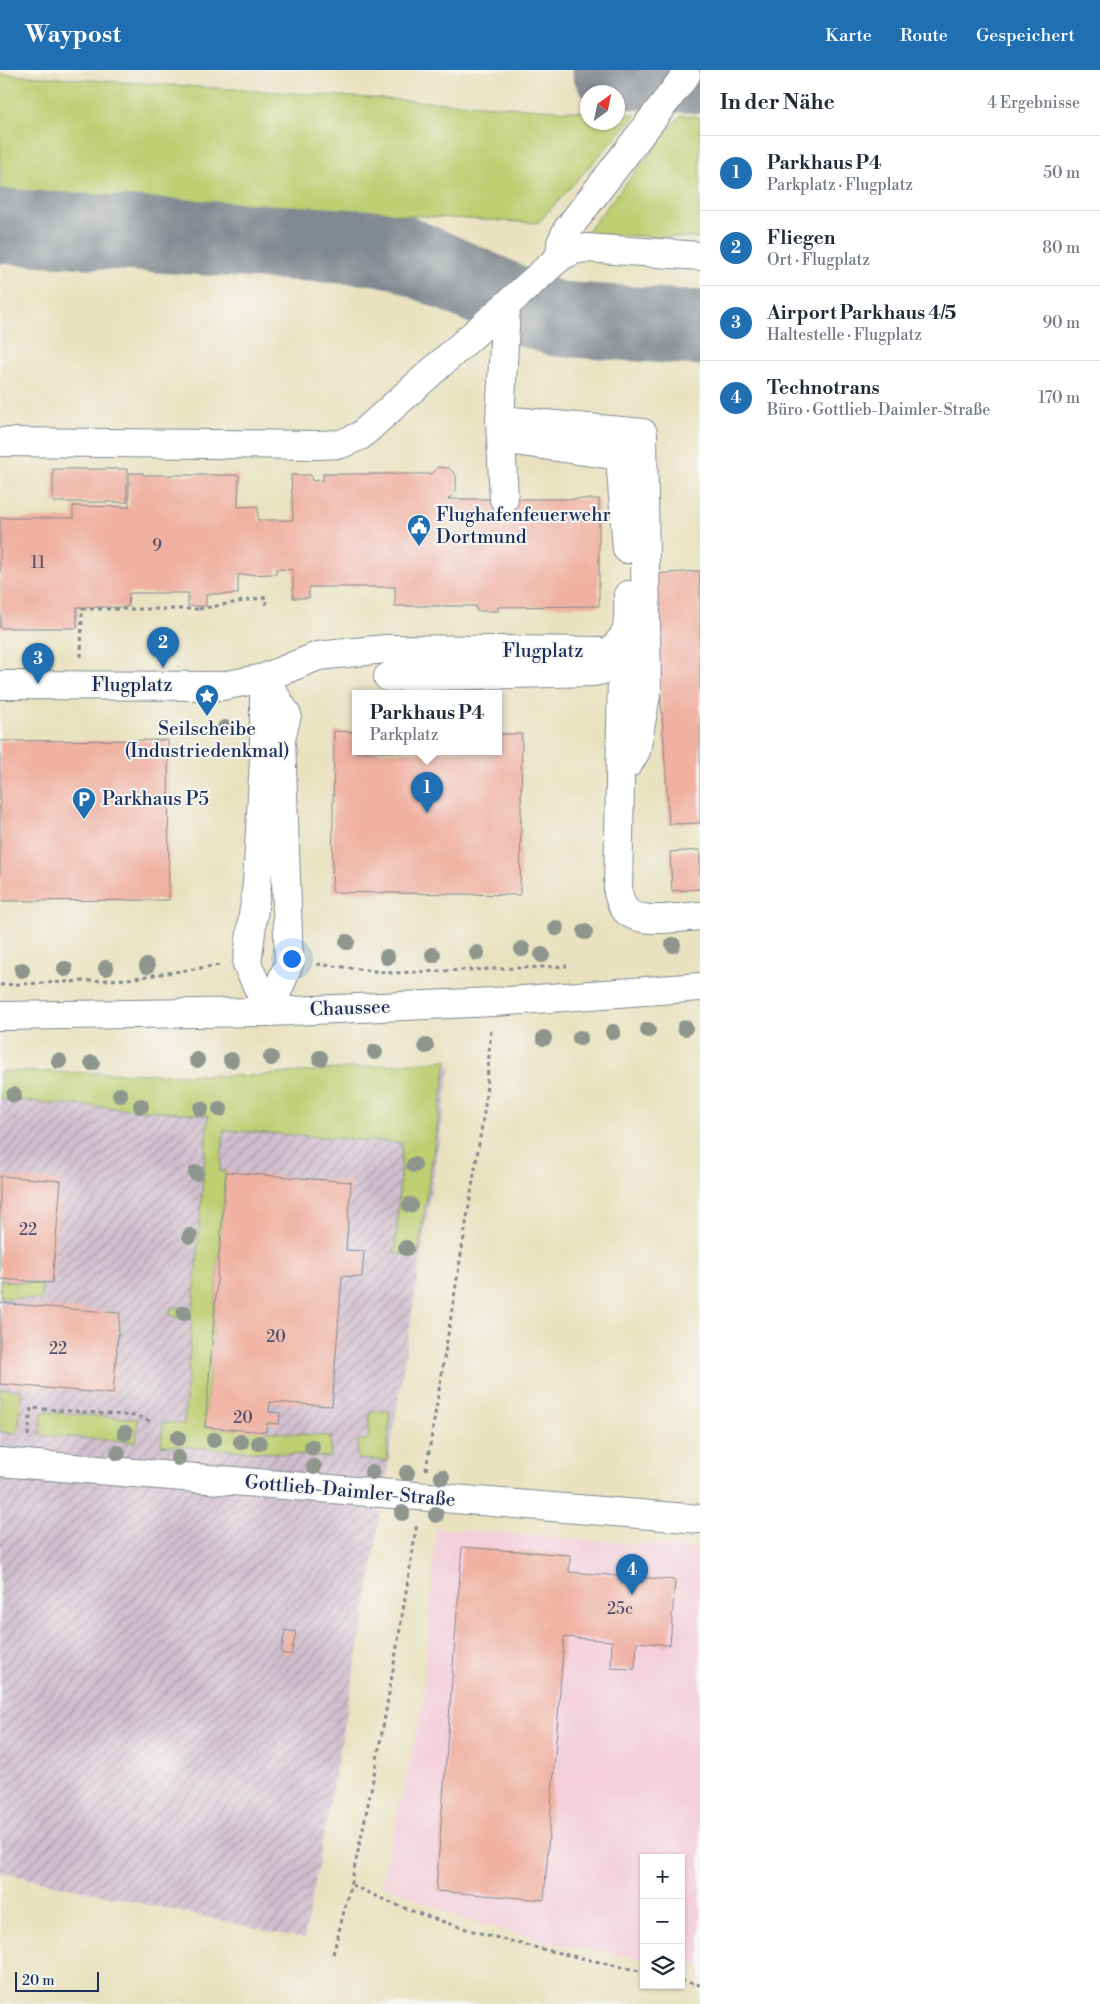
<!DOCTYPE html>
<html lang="de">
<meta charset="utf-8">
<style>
:root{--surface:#fff;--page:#f6f6f7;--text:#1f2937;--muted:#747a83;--line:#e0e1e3;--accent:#1f6fb2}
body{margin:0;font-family:"Libre Bodoni",serif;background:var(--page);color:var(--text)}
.controls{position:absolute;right:15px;bottom:15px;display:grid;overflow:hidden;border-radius:0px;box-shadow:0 1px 4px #0004}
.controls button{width:45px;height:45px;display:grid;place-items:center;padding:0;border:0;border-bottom:1px solid var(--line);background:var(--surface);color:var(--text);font:25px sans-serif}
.compass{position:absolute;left:580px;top:15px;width:45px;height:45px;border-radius:50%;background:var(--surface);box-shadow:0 1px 4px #0004;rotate:33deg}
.scale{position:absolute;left:15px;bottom:12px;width:84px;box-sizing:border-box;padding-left:5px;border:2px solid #1b2f5e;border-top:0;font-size:14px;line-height:18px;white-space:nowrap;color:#1b2f5e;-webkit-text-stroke:4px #f6f6f2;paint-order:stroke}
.you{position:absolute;left:291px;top:888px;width:18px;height:18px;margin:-12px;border:4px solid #fff;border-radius:50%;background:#1a73e8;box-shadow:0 0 0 8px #1a73e833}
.badge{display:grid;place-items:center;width:32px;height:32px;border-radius:50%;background:var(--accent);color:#fff;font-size:16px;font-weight:700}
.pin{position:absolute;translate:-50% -41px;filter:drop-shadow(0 1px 2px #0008)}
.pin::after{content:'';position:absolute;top:26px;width:18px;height:15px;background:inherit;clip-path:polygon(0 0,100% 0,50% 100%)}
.popup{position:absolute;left:352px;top:620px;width:150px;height:65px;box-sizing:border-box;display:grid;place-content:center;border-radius:0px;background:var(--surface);filter:drop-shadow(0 1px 4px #0005);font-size:16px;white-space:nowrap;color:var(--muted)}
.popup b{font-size:19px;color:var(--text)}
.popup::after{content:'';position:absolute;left:50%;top:100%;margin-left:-10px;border:10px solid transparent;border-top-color:var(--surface)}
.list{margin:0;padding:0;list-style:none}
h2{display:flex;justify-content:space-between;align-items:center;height:65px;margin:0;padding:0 20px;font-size:21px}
h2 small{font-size:16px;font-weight:400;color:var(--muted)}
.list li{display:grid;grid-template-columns:32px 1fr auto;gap:15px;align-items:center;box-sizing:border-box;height:75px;padding:0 20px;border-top:1px solid var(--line)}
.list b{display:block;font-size:19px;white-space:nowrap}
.list p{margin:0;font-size:16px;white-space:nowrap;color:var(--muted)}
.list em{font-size:16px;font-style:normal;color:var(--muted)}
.icon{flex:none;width:28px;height:28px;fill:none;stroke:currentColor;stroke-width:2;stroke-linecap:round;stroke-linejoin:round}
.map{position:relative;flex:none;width:700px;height:1934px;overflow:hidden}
header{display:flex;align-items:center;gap:30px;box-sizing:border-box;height:70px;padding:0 25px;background:var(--accent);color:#fff}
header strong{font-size:24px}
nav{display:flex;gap:28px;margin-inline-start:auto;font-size:18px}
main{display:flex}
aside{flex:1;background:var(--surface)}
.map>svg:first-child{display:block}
.built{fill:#f4cfdc}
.industrial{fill:url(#industrial-furrows)}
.grass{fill:#bece71;stroke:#6c7e68}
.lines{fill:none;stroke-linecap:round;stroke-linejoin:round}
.taxiway{stroke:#82888f;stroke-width:75}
.building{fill:#f0b1a2}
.minor-casing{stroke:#82888f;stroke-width:30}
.major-casing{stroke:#82888f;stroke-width:30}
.path{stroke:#82888f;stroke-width:3;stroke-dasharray:4 4;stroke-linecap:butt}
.minor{stroke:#fff;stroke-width:28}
.major{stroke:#fff;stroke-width:28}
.tree{fill:#8e968d}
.labels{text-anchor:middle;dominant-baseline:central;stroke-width:4;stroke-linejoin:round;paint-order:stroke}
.number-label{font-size:16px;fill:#50506f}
.poi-label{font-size:19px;fill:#1b2f5e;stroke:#f6f6f2;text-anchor:start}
.street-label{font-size:19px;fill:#1b2f5e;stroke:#f6f6f2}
</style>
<header>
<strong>Waypost</strong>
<nav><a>Karte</a><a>Route</a><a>Gespeichert</a></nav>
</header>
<main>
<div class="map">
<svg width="700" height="1934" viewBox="0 0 700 1934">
<defs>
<pattern id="industrial-furrows" width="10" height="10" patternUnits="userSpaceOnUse" patternTransform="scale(1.25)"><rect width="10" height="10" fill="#d0bdcc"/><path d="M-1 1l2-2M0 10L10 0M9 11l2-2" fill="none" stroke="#a89aa9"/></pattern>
</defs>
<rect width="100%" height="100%" fill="#f6f6f2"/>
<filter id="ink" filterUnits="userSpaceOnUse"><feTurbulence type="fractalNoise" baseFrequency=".02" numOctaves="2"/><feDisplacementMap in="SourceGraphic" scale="10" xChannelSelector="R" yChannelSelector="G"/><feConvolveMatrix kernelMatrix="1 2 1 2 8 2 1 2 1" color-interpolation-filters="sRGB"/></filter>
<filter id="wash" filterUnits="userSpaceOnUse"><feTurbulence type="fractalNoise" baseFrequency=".0096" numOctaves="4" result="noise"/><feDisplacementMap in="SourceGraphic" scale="20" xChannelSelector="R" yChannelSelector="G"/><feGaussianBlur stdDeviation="1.12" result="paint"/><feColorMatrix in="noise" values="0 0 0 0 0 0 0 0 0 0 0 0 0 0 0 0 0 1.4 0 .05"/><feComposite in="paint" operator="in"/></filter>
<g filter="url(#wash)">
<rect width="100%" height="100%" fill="#e9e2c0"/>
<path class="built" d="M436,1458L700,1479V1898L681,1895V1788H644V1889L548,1872L459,1848L382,1814L423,1633Z"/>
<path class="industrial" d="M451,995L362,1560L304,1869L0,1802V1009L257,1013Z"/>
<path class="grass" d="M0,4L587,42L588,52H618V43L636,45L538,153L0,122Z
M681,45L700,47V168L585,164Z
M447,990L418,1186L395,1184L402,1073L224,1060L220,1101L226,1102L205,1357L331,1366L330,1387L161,1375L163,1352L184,1354L192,1248L170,1246L171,1237L193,1239L208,1045L0,1029V1001L251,1006Z
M0,1211L42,1214L41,1230L0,1227Z
M0,1319L22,1320L18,1363L0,1362Z
M370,1341H390L387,1391L357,1389L358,1370H368Z
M42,1342L138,1349L136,1372L40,1365Z"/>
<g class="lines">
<path class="taxiway" d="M610,0L700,6
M0,156L378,178L403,183L531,240L557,249L700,258"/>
</g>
<g id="blocks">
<path class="building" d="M438,397L449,398L456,405V422L448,429H599V536L498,537V541H476V536H395V517H309V528H293V500L276,499V504L238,505V524H206V536H188V523H129L128,537H77V558H0V448H75L73,446V436L129,437V403H143V405H239L238,437L258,436V450H293L291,405H311L312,411L323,410V404H432Z
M53,399H127V432H53Z
M700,501V753L669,754L653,504Z
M334,661L356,662V682H498V664H522L520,825L332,822Z
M168,670L169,830L0,831V671Z
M700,780V819L672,821L670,782Z
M226,1102L351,1112L346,1180L364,1181L362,1207L342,1206L332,1336L270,1332L269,1342L280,1343L279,1354L267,1353L266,1362L205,1357Z
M0,1106L61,1111L52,1213L0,1209Z
M0,1233L120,1243L113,1324L0,1314Z
M462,1477L570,1485L569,1502L675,1510L670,1575L637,1572L635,1599L611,1598L612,1571L564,1567L544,1830L436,1821Z
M285,1560L296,1562L291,1585L281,1583Z"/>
</g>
</g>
<g filter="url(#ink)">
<use href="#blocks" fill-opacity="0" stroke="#82888f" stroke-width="1"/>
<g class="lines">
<g class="minor-casing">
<path id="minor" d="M560,187L561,173L567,160L686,5
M500,350L643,363L647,619L636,681L629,693
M618,361L627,479
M501,369L620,386
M0,372L319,375L341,374L360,366L560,187L574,180L586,178L700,186
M504,429L500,350L506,236
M605,587C630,564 629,557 628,525
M388,607L593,602L616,597L625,587
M264,608L287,645L281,669L289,893L269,942
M264,608V688L257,814L247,894L269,942
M0,615L222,616L264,608L318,586L385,579L597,581L612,592L622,603L618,823C620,828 621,834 624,838C636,856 681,847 700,846
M0,1392L700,1449"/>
</g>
<g class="major-casing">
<path id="major" d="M0,946L269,942L494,932L700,917"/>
</g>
<path class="path" d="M199,539L266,527V535
M81,587L82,539H199L198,536
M317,894L392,903L567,896
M0,915L128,909L220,895
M28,1366L31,1338L137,1346L150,1351
M426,1400L485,1037L491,959
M352,1815C445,1861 543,1879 644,1902
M333,1884C371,1742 394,1598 417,1453
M681,1911L700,1915"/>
<use href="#minor" class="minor"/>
<use href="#major" class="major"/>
</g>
<g class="tree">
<circle cx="225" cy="658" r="8"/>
<circle cx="556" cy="858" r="8"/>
<circle cx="585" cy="862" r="8"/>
<circle cx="347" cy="872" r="8"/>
<circle cx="673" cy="875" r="8"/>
<circle cx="522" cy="879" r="8"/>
<circle cx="477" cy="883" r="8"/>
<circle cx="433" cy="885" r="8"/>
<circle cx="542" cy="885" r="8"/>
<circle cx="387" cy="887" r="8"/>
<circle cx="147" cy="896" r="8"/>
<circle cx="106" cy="898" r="8"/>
<circle cx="65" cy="899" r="8"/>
<circle cx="22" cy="900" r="8"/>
<circle cx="685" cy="958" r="8"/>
<circle cx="648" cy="960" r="8"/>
<circle cx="613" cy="962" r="8"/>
<circle cx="544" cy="968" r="8"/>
<circle cx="580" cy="968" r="8"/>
<circle cx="426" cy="976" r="8"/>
<circle cx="375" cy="982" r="8"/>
<circle cx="271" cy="988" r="8"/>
<circle cx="320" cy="988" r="8"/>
<circle cx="197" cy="990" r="8"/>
<circle cx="231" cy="990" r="8"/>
<circle cx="59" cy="991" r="8"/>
<circle cx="92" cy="993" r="8"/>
<circle cx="14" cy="1025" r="8"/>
<circle cx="120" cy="1025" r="8"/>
<circle cx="141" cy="1036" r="8"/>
<circle cx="201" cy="1039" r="8"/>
<circle cx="220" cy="1039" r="8"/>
<circle cx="414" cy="1095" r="8"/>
<circle cx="196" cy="1103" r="8"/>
<circle cx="410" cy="1135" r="8"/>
<circle cx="190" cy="1166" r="8"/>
<circle cx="406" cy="1178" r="8"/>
<circle cx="184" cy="1243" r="8"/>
<circle cx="125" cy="1363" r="8"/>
<circle cx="178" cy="1368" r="8"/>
<circle cx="214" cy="1370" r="8"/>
<circle cx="241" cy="1372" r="8"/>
<circle cx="259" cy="1373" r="8"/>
<circle cx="312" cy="1377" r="8"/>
<circle cx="118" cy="1383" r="8"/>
<circle cx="178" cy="1388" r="8"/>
<circle cx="314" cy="1397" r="8"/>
<circle cx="372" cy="1402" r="8"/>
<circle cx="407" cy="1403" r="8"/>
<circle cx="442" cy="1407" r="8"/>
<circle cx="402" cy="1443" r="8"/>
<circle cx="436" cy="1445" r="8"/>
</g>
</g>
<defs>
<g id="civic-pin" transform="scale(1.25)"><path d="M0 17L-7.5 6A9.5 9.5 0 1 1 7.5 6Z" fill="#1f6fb2" stroke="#f6f6f2"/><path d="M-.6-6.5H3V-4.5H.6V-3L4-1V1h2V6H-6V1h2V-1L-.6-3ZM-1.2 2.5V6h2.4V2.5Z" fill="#fff"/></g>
<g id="sight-pin" transform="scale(1.25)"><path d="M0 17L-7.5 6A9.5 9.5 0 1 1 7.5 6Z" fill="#1f6fb2" stroke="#f6f6f2"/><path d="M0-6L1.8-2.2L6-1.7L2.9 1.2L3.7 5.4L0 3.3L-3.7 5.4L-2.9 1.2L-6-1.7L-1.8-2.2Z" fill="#fff"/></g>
<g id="parking-pin" transform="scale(1.25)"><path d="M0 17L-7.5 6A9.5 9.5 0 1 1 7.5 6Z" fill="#1f6fb2" stroke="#f6f6f2"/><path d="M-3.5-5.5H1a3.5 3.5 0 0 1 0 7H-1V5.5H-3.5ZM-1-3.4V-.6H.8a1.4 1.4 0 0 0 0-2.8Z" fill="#fff"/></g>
</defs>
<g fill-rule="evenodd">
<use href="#civic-pin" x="419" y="456"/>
<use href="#sight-pin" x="207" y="626"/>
<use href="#parking-pin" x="84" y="729"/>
</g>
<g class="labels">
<g class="number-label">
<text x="157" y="476">9</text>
<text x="38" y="493">11</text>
<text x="28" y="1160">22</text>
<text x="276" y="1267">20</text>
<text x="58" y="1279">22</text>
<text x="243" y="1348">20</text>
<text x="620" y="1539">25c</text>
</g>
<g class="poi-label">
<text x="436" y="445">Flughafenfeuerwehr<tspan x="436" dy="22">Dortmund</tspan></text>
<text x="207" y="659" text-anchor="middle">Seilscheibe<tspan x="207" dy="22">(Industriedenkmal)</tspan></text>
<text x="102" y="729">Parkhaus P5</text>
</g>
<g class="street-label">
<text x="543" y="581">Flugplatz</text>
<text x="132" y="615">Flugplatz</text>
<text transform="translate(350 938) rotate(-2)">Chaussee</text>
<text transform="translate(350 1421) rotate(5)">Gottlieb-Daimler-Straße</text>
</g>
</g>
</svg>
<div class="controls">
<button>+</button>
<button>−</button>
<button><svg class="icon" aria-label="layers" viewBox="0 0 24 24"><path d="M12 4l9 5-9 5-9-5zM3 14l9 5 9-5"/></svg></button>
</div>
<svg class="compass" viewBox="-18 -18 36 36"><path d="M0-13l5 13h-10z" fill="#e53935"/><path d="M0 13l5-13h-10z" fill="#747a83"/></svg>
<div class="scale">20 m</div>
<div class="you"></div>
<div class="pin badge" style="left:427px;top:743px">1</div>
<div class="popup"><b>Parkhaus P4</b>Parkplatz</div>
<div class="pin badge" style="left:163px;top:598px">2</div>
<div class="pin badge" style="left:38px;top:614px">3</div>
<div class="pin badge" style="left:632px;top:1525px">4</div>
</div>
<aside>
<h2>In der Nähe<small>4 Ergebnisse</small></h2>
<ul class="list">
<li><span class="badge">1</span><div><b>Parkhaus P4</b><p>Parkplatz · Flugplatz</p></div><em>50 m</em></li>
<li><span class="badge">2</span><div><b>Fliegen</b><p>Ort · Flugplatz</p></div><em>80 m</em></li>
<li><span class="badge">3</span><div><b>Airport Parkhaus 4/5</b><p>Haltestelle · Flugplatz</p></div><em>90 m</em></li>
<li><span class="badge">4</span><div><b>Technotrans</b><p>Büro · Gottlieb-Daimler-Straße</p></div><em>170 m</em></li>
</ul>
</aside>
</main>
